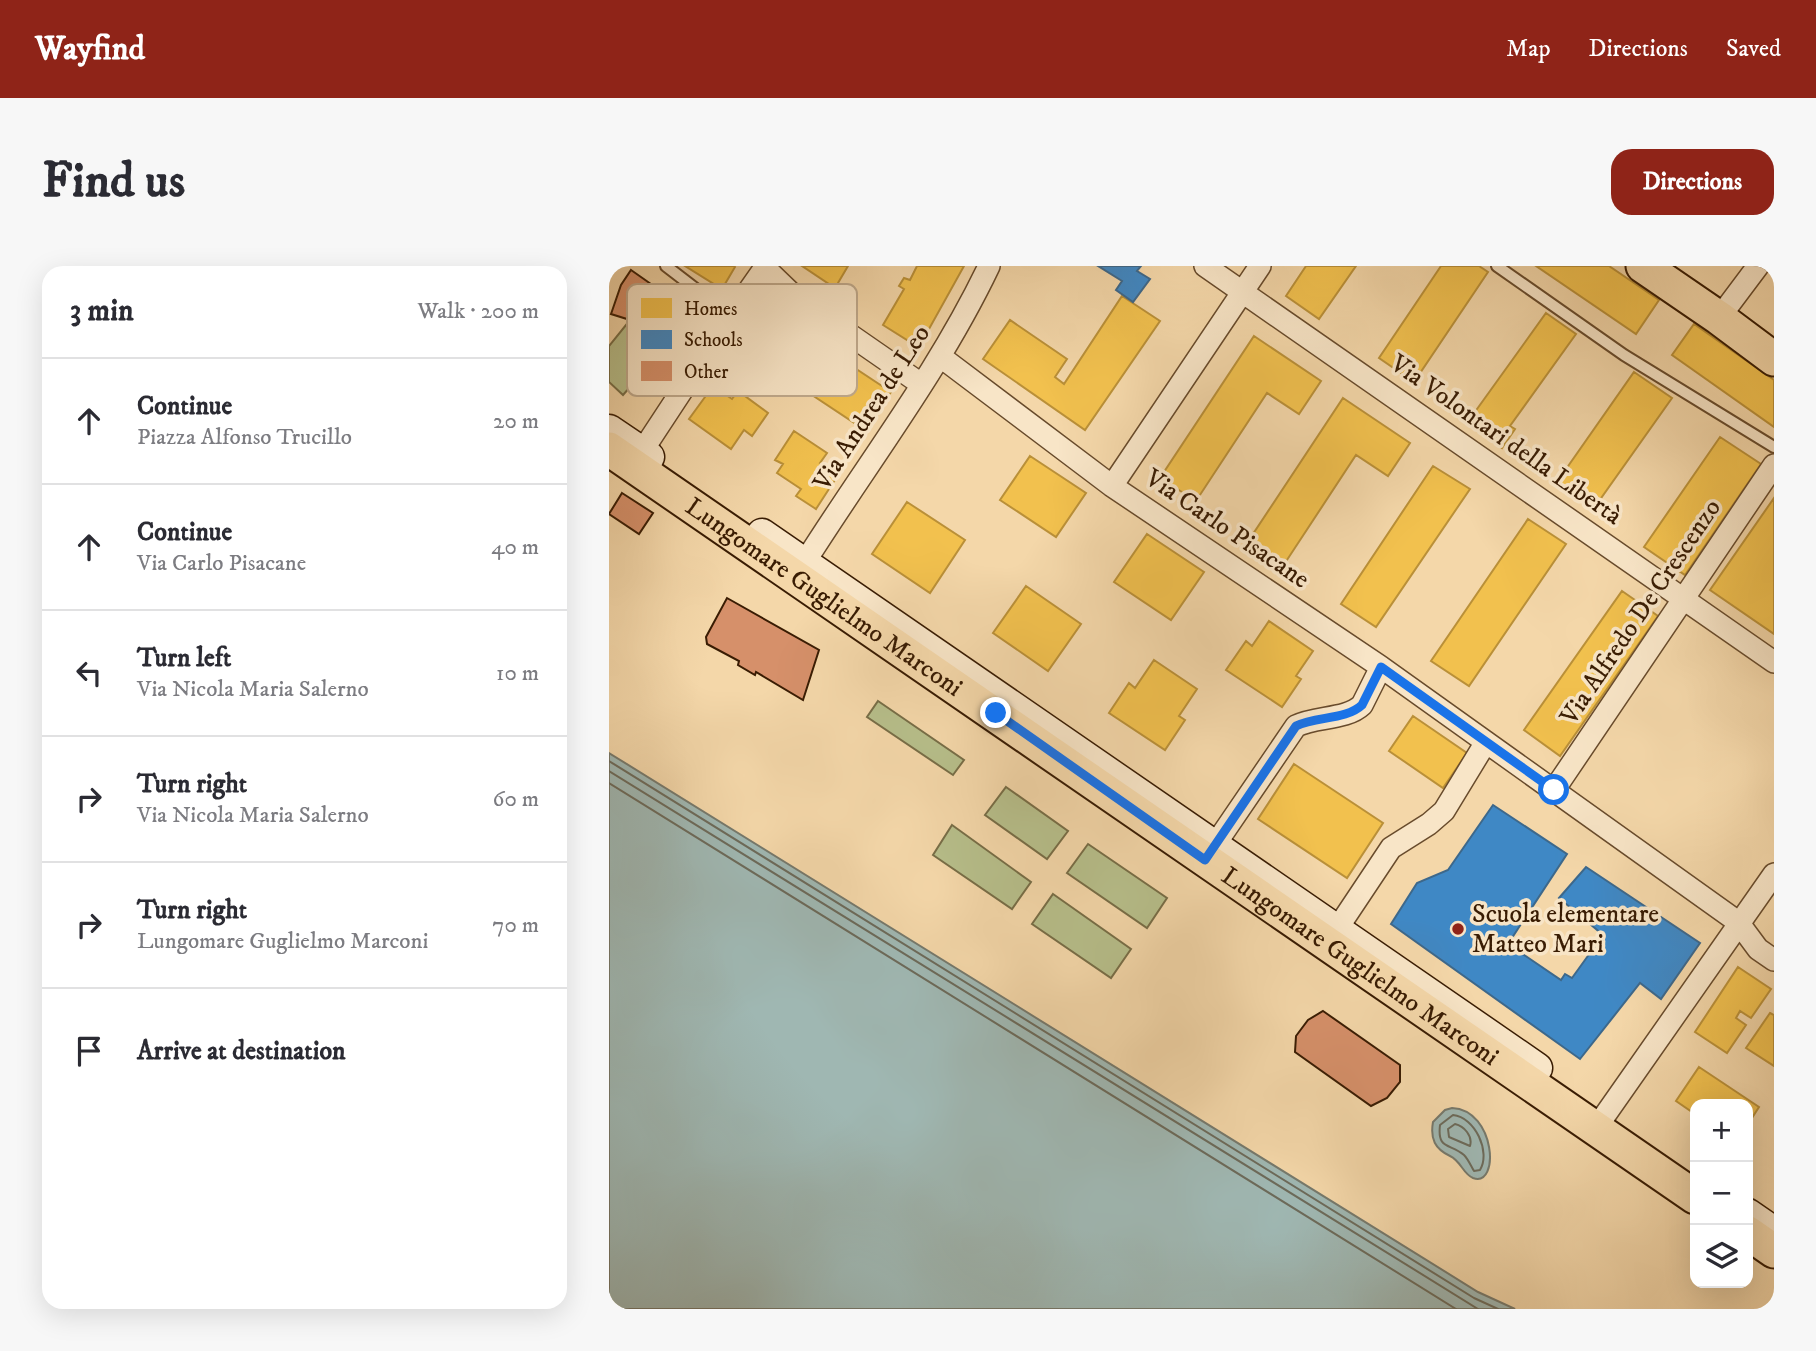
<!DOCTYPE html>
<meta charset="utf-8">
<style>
:root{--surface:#fff;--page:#f7f7f7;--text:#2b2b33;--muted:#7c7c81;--line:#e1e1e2;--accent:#8f2418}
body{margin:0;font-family:"IM FELL DW Pica",serif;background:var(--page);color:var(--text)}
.controls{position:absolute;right:21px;bottom:21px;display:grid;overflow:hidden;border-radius:14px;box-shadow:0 7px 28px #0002}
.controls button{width:63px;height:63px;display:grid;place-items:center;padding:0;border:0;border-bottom:2px solid var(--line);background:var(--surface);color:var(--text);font:35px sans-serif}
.stop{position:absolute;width:21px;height:21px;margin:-16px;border:5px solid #1a73e8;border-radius:50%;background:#fff}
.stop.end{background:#1a73e8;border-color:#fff;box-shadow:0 2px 7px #0008}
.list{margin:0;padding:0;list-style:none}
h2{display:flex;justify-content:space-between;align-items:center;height:91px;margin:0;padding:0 28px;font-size:30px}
h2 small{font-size:23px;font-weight:400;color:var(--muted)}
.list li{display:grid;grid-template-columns:46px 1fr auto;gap:21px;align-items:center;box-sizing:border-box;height:126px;padding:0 28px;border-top:2px solid var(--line)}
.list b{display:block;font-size:26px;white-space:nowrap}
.list p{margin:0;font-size:23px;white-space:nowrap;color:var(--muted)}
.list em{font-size:23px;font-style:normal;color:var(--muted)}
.icon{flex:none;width:38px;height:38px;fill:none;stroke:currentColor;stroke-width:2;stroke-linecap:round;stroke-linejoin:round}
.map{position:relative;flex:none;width:1165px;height:1043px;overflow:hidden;border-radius:21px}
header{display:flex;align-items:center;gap:42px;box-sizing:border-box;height:98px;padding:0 35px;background:var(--accent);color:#fff}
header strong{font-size:33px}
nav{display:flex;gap:38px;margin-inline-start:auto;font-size:24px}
.intro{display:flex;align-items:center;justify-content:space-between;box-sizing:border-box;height:168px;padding:0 42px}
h1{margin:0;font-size:49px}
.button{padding:18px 32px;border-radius:21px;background:var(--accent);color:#fff;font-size:24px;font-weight:700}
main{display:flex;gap:42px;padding:0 42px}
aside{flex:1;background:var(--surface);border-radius:21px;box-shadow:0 7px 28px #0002}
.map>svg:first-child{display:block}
.green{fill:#b7bf8b;stroke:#786e47;stroke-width:2}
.water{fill:#9fb7b2;stroke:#76796c;stroke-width:2}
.homes{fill:#f2c14e;stroke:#ba9038;stroke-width:2}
.schools{fill:#3f88c5;stroke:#3d688b;stroke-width:2}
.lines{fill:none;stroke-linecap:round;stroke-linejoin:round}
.shore{stroke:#6c6a5a;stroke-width:2}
.building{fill:#d6906a;stroke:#391c03;stroke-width:2}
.lane-casing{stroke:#684b2c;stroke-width:14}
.street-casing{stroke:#684b2c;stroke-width:24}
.secondary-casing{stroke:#391c03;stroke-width:33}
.primary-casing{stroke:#391c03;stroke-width:37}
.lane{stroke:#f8e5c7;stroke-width:10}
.street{stroke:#f8e5c7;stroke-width:21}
.secondary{stroke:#f8e5c7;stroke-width:30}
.primary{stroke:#f4d7a9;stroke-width:33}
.route{stroke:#1a73e8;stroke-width:9}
.poi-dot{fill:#8f2418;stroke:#f8e5c7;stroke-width:2.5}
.labels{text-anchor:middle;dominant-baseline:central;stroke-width:7;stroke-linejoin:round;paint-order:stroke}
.street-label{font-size:26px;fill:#391c03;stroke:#f8e5c7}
.poi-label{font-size:26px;fill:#391c03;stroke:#f8e5c7;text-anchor:start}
.key{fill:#f8e5c7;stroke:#bfa98c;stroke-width:2}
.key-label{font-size:19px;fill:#391c03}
</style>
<header>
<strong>Wayfind</strong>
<nav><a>Map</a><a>Directions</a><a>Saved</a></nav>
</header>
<div class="intro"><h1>Find us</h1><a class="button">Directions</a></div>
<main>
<aside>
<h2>3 min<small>Walk · 200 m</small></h2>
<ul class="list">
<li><svg class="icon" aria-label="ahead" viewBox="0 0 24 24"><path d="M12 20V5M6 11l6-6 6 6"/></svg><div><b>Continue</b><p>Piazza Alfonso Trucillo</p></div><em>20 m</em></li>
<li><svg class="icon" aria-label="ahead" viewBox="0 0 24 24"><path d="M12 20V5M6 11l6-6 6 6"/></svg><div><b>Continue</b><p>Via Carlo Pisacane</p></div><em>40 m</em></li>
<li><svg class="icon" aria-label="left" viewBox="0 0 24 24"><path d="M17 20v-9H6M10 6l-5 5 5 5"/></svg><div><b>Turn left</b><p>Via Nicola Maria Salerno</p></div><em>10 m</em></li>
<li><svg class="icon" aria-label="right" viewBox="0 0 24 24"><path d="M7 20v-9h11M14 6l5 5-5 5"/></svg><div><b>Turn right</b><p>Via Nicola Maria Salerno</p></div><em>60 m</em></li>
<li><svg class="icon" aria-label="right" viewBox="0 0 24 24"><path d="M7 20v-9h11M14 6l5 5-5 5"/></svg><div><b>Turn right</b><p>Lungomare Guglielmo Marconi</p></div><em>70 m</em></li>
<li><svg class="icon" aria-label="arrive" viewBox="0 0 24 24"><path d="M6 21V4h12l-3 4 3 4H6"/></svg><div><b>Arrive at destination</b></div></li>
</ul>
</aside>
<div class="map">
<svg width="1165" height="1043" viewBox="0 0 1165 1043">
<rect width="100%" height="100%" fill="#f4d7a9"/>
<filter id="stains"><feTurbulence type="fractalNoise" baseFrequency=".00286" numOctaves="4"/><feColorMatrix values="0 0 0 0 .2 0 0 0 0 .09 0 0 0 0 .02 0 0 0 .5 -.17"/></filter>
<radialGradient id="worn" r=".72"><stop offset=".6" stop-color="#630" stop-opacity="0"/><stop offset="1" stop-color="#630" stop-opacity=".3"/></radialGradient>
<path class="green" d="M21,54L55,82L14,129L0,116V80Z
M269,435L355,494L344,509L258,451Z
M397,521L459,565L438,593L376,549Z
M343,559L422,616L403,643L324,589Z
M479,578L558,632L538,662L458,607Z
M444,628L522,683L502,712L423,658Z"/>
<path class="water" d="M0,487L869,1026L906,1043H0Z
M843,842C887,844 891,922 864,912C854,908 852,895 841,890C826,883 821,873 824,856L836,844Z"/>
<path class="homes" d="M76,0H125L126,1L113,23Z
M193,0H239L226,22Z
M308,0H355L315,72L311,70L306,79L274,59L295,23L290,20L295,12L301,14Z
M697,0H747L710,53L677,30Z
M832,0H870L879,6L805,116L770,92Z
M927,0H1000L1050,34L1027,68Z
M513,30L551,55L476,164L374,93L401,54L458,93L446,111L455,118Z
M152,40L282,126L256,164L126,78Z
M937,47L967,68L901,160L906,163L893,182L858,157Z
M1085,58L1165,114V161L1063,89Z
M645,70L712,115L690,148L658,127L587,235L551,212Z
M1025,106L1063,132L985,242L948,216Z
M104,120L123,133L129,125L159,147L143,170L135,164L122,183L80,153Z
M734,132L801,177L779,210L747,189L676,297L640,274Z
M185,165L218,187L211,197L229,209L207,243L187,230L192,223L168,207L174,198L166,194Z
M1111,171L1152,198L1076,309L1035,281Z
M421,190L477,227L447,271L391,234Z
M824,200L861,223L767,361L732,338Z
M1165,232V368L1101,324Z
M298,236L356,274L321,327L263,288Z
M919,253L957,278L860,420L822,395Z
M538,268L595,306L562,354L505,316Z
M417,320L472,358L439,405L384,367Z
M1013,325L1049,350L951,490L915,464Z
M660,355L704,385L687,410L692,413L673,441L617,404L637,375L643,380Z
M545,394L588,423L570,450L576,454L556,484L500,447L520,417L526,422Z
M804,450L858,487L834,522L780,485Z
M685,498L774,557L738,612L649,553Z
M1129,701L1162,723L1142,752L1131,745L1127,752L1137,759L1118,787L1086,766Z
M1161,747L1165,749V800L1137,782Z
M1090,801L1150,841L1139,858V838H1086V848L1067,835Z"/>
<path class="schools" d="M489,0H532L528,5L541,13L524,36L507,24L513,15Z
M884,539L958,588L899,678L952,714L956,708L963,712L994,669L950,632L977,601L1091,677L1052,733L1031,717L971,793L782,658L808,617L839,604Z"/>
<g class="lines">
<path class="shore" d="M0,495L865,1032L889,1043
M0,505L869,1043
M0,517L847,1043
M844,849C866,851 882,886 871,904L865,905C862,900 859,893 855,889C841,877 828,884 831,859Z
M846,858C855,860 864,870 861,880L840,871L839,863Z"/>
</g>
<path class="building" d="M22,4L86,49L60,86L21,54L2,48L12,19Z
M13,227L44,247L30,268L0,248Z
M118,332L210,384L194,434L147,406L146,409L129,399L130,395L98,378L97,371Z
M714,745L791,799V816L778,832L762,840L686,786L687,770L699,754Z"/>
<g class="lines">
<g class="lane-casing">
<path id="lane" d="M57,0L122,50
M888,0L1015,89L1165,181"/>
</g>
<g class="street-casing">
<path id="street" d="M596,0L1165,396
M156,2L185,30L312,118
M1110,52L1149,0
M332,91L503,220L772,401L1129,656L1149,683L1165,694
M26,196L122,50L157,0
M503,220L651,0
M189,307C253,204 328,109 380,0
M945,524L1165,199
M599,589L687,460C707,450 737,454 753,439L772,401
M720,675L782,582L820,558L835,545L877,476
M987,862L1165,608"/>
</g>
<g class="secondary-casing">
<path id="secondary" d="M0,164L40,191
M153,268L928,802
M1139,948L1165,966"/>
</g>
<g class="primary-casing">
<g id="primary">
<path d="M1034,0L1110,52L1165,93"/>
<path id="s1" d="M0,183L1086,931"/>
<path d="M1139,967L1165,985"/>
</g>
</g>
<use href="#lane" class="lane"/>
<use href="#street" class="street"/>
<use href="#secondary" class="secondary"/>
<use href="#primary" class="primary"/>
</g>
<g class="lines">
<path class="route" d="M387,447L596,594L687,460C707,450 737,454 753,439L772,401L945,524"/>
</g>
<circle class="poi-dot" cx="849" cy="663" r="7"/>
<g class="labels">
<g class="street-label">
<text transform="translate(263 142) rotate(-57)">Via Andrea de Leo</text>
<text transform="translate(897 174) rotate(35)">Via Volontari della Libertà</text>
<text transform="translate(618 263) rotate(34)">Via Carlo Pisacane</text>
<text stroke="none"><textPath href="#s1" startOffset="261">Lungomare Guglielmo Marconi</textPath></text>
<text transform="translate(1032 346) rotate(-56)">Via Alfredo De Crescenzo</text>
<text stroke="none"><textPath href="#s1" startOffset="912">Lungomare Guglielmo Marconi</textPath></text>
</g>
<g class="poi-label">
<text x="863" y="648">Scuola elementare<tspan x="863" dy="30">Matteo Mari</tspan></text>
</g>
</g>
<rect x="18" y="18" width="230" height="112" rx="10" class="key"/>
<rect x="32" y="32" width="31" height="20" fill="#f2c14e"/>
<rect x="32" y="64" width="31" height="19" fill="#3f88c5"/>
<rect x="32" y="95" width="31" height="20" fill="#d6906a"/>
<g class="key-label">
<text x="75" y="49">Homes</text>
<text x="75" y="80">Schools</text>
<text x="75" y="112">Other</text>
</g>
<rect width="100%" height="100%" filter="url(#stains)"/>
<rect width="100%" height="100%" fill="url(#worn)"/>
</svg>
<div class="controls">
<button>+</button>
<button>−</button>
<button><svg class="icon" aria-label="layers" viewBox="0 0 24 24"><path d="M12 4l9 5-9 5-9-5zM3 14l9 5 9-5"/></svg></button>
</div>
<div class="stop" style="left:945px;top:524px"></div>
<div class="stop end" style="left:387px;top:447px"></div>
</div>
</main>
